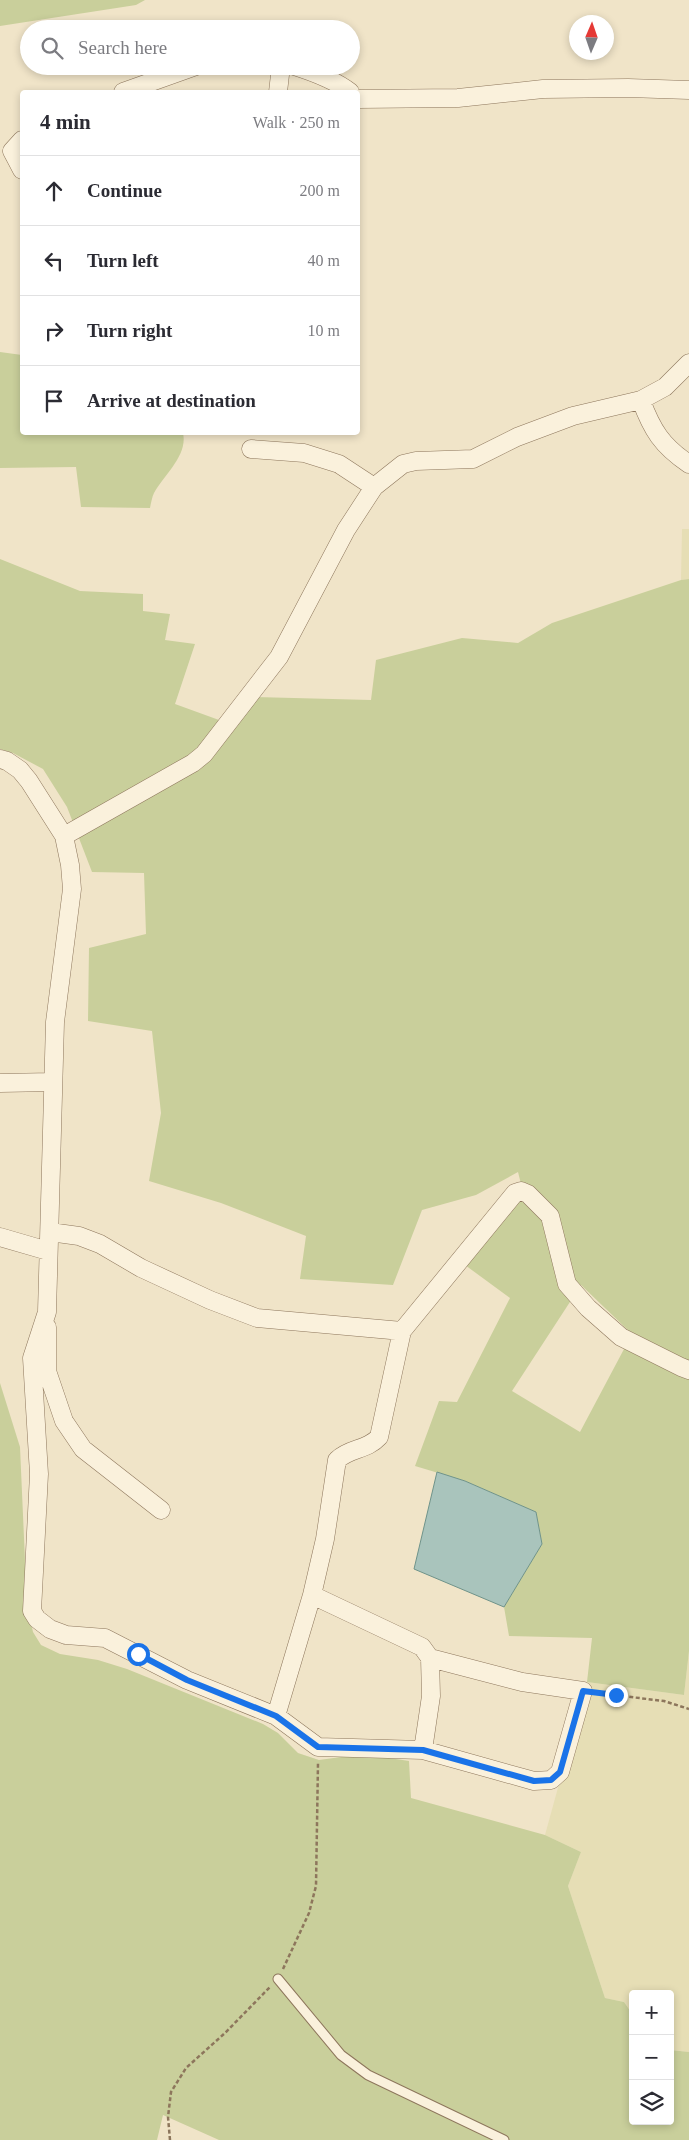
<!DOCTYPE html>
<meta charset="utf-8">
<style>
:root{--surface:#fff;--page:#f2f2f3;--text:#2b2b33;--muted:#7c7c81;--line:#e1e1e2}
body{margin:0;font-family:Georgia,serif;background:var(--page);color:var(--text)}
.controls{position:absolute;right:15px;bottom:15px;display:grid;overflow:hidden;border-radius:5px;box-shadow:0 2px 8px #0003}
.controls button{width:45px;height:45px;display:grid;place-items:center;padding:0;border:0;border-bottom:1px solid var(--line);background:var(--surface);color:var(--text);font:25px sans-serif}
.compass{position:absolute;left:569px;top:15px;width:45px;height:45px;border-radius:50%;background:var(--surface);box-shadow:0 2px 8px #0003;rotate:2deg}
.stop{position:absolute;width:15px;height:15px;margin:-11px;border:4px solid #1a73e8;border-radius:50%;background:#fff}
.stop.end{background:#1a73e8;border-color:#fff;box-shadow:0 1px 5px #0008}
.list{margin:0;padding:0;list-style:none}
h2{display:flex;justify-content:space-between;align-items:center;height:65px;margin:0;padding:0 20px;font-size:21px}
h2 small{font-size:16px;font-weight:400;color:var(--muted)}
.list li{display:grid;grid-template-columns:32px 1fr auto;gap:15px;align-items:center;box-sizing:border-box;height:70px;padding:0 20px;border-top:1px solid var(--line)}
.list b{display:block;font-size:19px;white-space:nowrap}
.list em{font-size:16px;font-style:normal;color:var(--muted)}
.icon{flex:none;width:28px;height:28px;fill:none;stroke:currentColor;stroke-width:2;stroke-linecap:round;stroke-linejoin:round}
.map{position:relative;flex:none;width:689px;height:2140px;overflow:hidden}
.search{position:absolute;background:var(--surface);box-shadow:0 2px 8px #0003;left:20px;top:20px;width:340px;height:55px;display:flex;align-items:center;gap:12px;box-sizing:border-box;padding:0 18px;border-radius:28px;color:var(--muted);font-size:19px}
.panel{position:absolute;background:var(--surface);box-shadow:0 2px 8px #0003;left:20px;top:90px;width:340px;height:345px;border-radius:5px}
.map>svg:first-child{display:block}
.farmland{fill:#e6deb5}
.green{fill:#c9cf9b;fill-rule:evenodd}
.water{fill:#a9c4bc;stroke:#6f938a}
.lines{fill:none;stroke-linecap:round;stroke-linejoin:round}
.service-casing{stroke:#8d765c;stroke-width:11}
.minor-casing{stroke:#8d765c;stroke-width:19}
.path{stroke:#8d765c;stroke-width:2.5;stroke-dasharray:4 2.5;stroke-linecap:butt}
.service{stroke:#faf1dc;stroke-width:9}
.minor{stroke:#faf1dc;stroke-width:18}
.route{stroke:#1a73e8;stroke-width:6}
</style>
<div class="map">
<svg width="689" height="2140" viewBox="0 0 689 2140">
<rect width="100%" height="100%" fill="#f0e4c8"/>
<path class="farmland" d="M682,529H689V579L681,580Z
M689,1651V2052L670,2050V1994H633V2015L624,2002L605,1998L568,1886L581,1852L545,1835L587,1682L684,1695Z"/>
<path class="green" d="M0,0H145L136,5L0,26Z
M0,352L22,355V432L183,433C188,455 165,474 154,493C152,497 151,503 150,508L81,507L76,467L0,468Z
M0,559L80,591L143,594V611L170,614L165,640L195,644L175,704L230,724L255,697L371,700L376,660L462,638L518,643L552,623L681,580L689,579V1651L684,1695L587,1682L592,1638L509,1636L504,1607L542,1544L536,1512L465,1481L415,1466L439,1401L457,1402L510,1298L465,1265L522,1188L518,1172L476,1195L422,1210L393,1285L300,1279L306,1236L221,1203L149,1181L161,1113L152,1031L88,1021L89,948L146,934L144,873L92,872L67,807L43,769L13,753L0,749ZM581,1285L632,1334L580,1432L512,1391Z
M0,1383L20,1447L27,1606L33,1632L41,1645L60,1654L98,1660L127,1669L263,1724L278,1733L298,1753L319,1760L363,1754L409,1761L411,1798L545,1835L581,1852L568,1886L605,1998L624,2002L633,2015V2121H670V2050L689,2052V2140H219L163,2115L157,2140H0Z"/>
<path class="water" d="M437,1472L465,1481L536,1512L542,1544L504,1607L414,1569Z"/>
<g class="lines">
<g class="service-casing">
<path id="service" d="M278,1979L341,2055L368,2075L504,2140"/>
</g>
<g class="minor-casing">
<path id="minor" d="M294,66C313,72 335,80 350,92
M123,92L196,66
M278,92L281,66
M358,99L458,98L543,89L628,88L689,90
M22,140L12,151L22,170
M641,400C652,430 662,446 689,464
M251,449L304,453L339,464L374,487
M0,759L7,761L20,770L29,781L64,836L70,865L72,889L55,1022L47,1312L32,1358L39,1474L32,1611L37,1619L50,1629L66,1635L105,1638L187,1680L276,1716L318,1747L423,1750L534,1781L551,1780L560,1772L583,1691L522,1682L430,1658
M64,836L193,763L204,754L279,657L346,530L374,487L403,464L416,461L473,459L517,437L573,416L641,400L665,387L689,363
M0,1083L52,1082
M50,1232L79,1236L100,1244L141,1268L210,1300L257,1318L402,1331
M0,1237L48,1251
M47,1327V1371L64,1421L83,1449L161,1510
M312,1595L422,1647L430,1658L431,1696L423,1750
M276,1716L312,1595L325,1539L337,1460C351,1447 366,1451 379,1437L402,1331L515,1193L521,1191L528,1194L550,1216L567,1284L588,1308L621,1337L681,1367L689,1370"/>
</g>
<path class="path" d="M597,1693L664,1701L689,1709
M283,1969L309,1913L316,1886L318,1763
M170,2140L168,2117L171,2092L186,2068L225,2033L270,1987"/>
<use href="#service" class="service"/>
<use href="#minor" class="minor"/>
</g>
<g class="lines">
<path class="route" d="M138,1654L187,1680L276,1716L318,1747L423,1750L534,1781L551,1780L560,1772L583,1691L616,1695"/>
</g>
</svg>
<div class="controls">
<button>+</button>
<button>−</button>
<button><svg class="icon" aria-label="layers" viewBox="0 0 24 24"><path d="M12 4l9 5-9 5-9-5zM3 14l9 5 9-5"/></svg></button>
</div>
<svg class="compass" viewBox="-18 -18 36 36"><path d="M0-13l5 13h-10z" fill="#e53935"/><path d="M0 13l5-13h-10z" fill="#7c7c81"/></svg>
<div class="stop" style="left:138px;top:1654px"></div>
<div class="stop end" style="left:616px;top:1695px"></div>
<div class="search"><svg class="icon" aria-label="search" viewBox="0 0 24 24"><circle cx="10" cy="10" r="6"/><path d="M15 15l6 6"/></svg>Search here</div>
<section class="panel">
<h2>4 min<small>Walk · 250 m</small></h2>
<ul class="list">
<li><svg class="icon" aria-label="ahead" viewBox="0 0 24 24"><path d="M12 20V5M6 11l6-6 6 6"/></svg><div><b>Continue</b></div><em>200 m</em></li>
<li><svg class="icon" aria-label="left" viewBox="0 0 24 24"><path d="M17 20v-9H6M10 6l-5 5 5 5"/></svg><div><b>Turn left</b></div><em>40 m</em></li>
<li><svg class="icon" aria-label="right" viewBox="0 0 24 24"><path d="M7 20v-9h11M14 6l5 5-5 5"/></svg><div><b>Turn right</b></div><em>10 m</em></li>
<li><svg class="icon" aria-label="arrive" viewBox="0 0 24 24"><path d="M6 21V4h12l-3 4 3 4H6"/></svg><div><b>Arrive at destination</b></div></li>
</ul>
</section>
</div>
